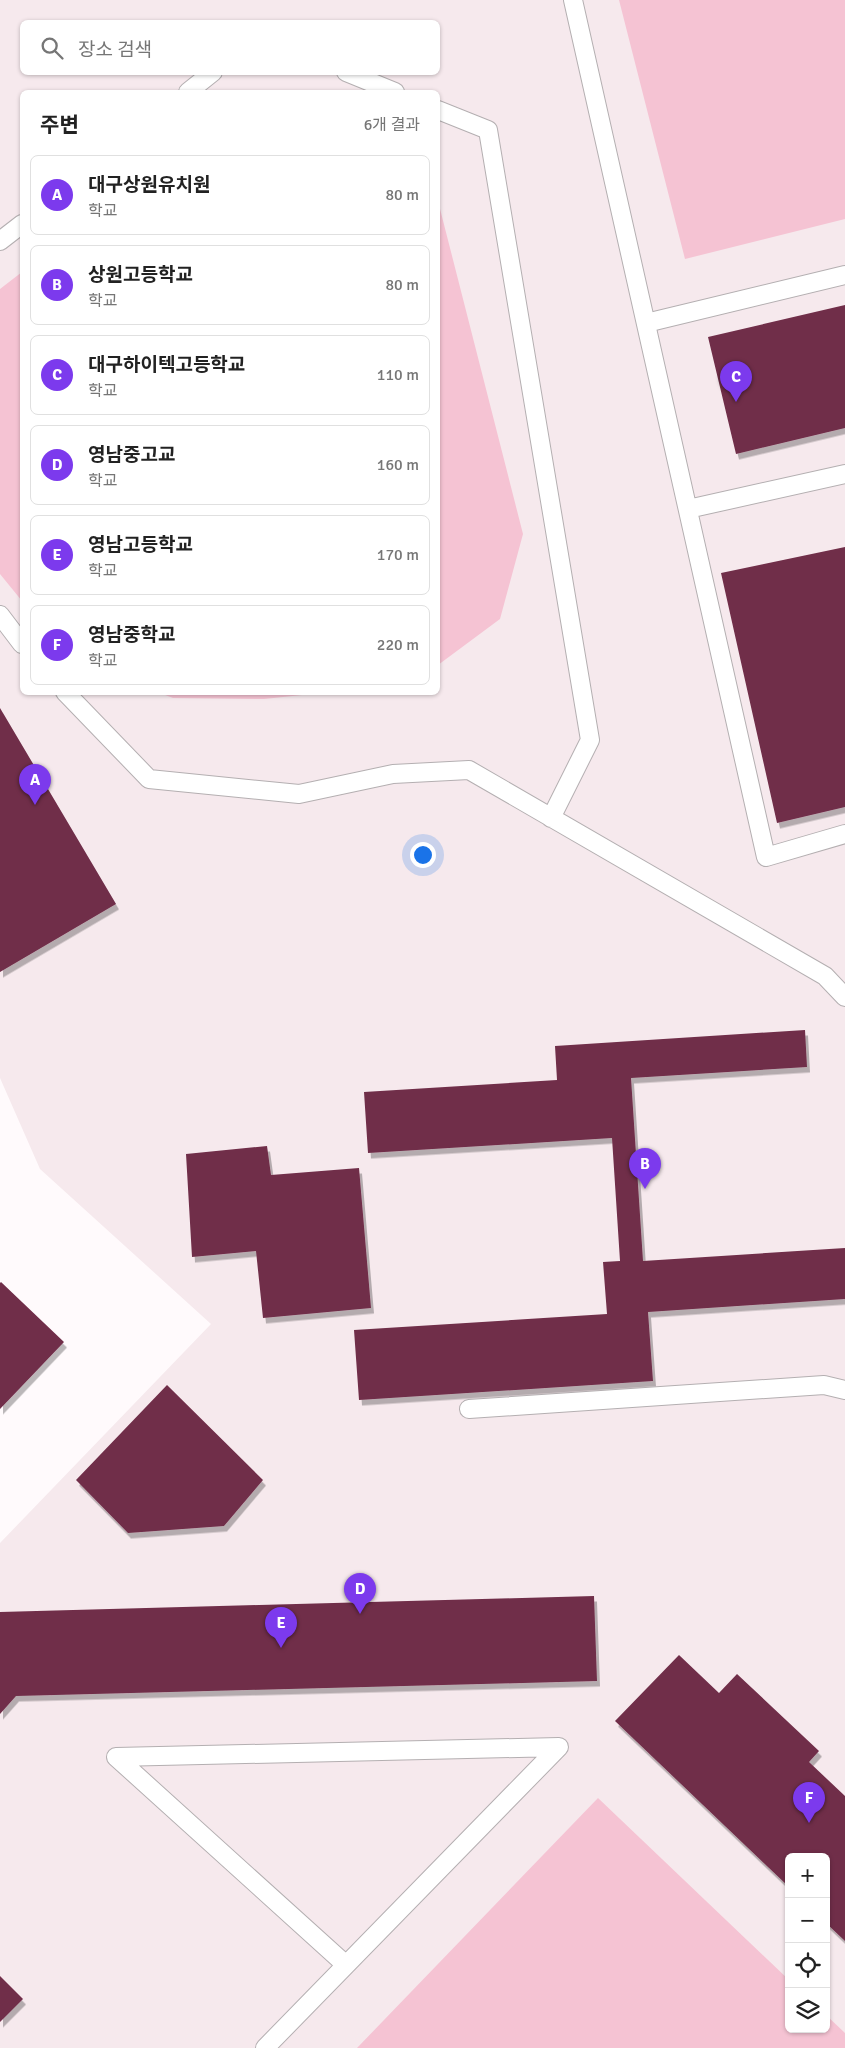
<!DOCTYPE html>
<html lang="ko">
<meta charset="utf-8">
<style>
:root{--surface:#fff;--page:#f6f6f6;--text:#222;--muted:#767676;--line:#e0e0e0;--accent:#7c3aed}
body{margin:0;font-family:Signika,"Noto Sans KR",sans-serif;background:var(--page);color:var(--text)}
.controls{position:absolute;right:15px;bottom:15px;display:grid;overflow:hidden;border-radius:8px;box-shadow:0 1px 4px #0004}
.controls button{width:45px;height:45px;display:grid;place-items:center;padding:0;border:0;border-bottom:1px solid var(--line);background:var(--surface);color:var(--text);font:25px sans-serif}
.you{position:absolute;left:422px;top:854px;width:18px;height:18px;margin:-12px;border:4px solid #fff;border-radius:50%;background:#1a73e8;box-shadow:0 0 0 8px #1a73e833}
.badge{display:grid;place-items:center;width:32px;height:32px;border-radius:50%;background:var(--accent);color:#fff;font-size:16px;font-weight:700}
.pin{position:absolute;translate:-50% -41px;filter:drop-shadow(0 1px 2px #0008)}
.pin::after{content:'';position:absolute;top:26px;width:18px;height:15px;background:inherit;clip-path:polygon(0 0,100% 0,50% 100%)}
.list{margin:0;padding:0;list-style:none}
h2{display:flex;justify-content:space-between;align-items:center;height:65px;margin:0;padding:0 20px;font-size:21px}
h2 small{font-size:16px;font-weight:400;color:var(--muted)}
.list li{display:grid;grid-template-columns:32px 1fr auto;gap:15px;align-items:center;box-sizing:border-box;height:80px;margin:0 10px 10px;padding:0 10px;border:1px solid var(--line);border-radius:8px}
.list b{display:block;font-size:19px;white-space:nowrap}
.list p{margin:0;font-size:16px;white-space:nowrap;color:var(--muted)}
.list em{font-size:16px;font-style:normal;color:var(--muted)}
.icon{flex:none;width:28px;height:28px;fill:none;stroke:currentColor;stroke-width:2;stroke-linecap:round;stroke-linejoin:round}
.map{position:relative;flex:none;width:845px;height:2048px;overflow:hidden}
.search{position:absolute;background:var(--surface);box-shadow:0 1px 4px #0004;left:20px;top:20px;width:420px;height:55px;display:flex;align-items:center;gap:12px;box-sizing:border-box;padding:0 18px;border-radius:8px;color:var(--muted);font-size:19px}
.panel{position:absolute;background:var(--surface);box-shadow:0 1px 4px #0004;left:20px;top:90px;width:420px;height:605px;border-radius:8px}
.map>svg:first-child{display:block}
.built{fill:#f6e9ed;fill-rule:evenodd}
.pitch{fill:#f5c3d3}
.building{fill:#702e49;filter:url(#shadow)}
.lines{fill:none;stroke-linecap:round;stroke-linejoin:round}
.service-casing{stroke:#b4afb1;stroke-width:20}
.service{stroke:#fff;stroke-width:18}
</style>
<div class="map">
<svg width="845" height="2048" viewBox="0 0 845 2048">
<defs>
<filter id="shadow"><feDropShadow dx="3" dy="5.5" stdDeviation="0" flood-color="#0004"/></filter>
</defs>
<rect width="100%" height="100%" fill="#fffafc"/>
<path class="built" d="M0,0H845V2048H0V1543L211,1324L40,1169L0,1078ZM22,22H438V72H22ZM22,92H438V692H22ZM789,1857H826V2029H789Z"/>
<path class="pitch" d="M619,0H845V219L685,259Z
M438,201L523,534L500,619L438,665Z
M22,272V601L0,574V289Z
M160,693H321L264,699L173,698Z
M598,1798L789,1980V2029H826V2015L845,2033V2048H357Z"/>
<path class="building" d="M845,305V428L736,454L708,337Z
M845,547V807L777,823L721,573Z
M0,708L116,904L0,972Z
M805,1030L807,1067L631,1078L643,1261L845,1248V1299L648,1312L653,1381L359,1400L354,1330L607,1314L603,1262L620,1261L612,1138L368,1153L364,1092L557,1080L555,1046Z
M267,1146L271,1175L359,1168L371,1308L263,1318L256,1251L192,1257L186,1154Z
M1,1282L64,1342L0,1409V1283Z
M167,1385L263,1480L224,1526L128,1533L76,1480Z
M594,1596L597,1681L16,1696L0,1714V1612Z
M679,1655L719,1693L737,1674L819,1751L809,1762L845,1796V1941L826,1923V1857H789V1887L615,1721Z
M0,1976L23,1999L0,2022Z"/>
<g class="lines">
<g class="service-casing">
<path id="service" d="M573,0L766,857L845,834
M346,72L395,92
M188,92L213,72
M438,110L488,130L590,740L551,818
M0,241L22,224
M646,323L845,275
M688,509L845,474
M0,615L22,644
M65,692L149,779L299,794L393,774L469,770L825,976L845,997
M469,1409L824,1385L845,1390
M265,2048L559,1747L116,1757L346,1965"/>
</g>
<use href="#service" class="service"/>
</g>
</svg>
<div class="controls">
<button>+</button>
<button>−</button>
<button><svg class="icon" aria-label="locate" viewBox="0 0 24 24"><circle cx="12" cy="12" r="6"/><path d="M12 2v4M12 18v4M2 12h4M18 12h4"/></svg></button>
<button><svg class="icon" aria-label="layers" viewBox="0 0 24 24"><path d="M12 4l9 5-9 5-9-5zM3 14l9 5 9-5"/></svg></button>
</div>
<div class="you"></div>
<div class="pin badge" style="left:35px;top:805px">A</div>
<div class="pin badge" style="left:645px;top:1189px">B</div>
<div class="pin badge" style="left:736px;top:402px">C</div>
<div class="pin badge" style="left:360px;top:1614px">D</div>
<div class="pin badge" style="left:281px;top:1648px">E</div>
<div class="pin badge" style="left:809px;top:1823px">F</div>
<div class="search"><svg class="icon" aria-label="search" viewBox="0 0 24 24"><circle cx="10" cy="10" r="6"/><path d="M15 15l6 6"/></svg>장소 검색</div>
<section class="panel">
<h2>주변<small>6개 결과</small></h2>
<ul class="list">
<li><span class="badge">A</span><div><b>대구상원유치원</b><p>학교</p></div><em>80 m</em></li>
<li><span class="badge">B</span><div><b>상원고등학교</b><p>학교</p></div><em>80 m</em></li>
<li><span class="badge">C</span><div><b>대구하이텍고등학교</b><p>학교</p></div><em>110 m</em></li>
<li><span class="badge">D</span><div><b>영남중고교</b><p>학교</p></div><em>160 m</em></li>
<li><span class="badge">E</span><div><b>영남고등학교</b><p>학교</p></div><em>170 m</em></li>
<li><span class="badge">F</span><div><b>영남중학교</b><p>학교</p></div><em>220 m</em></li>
</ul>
</section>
</div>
